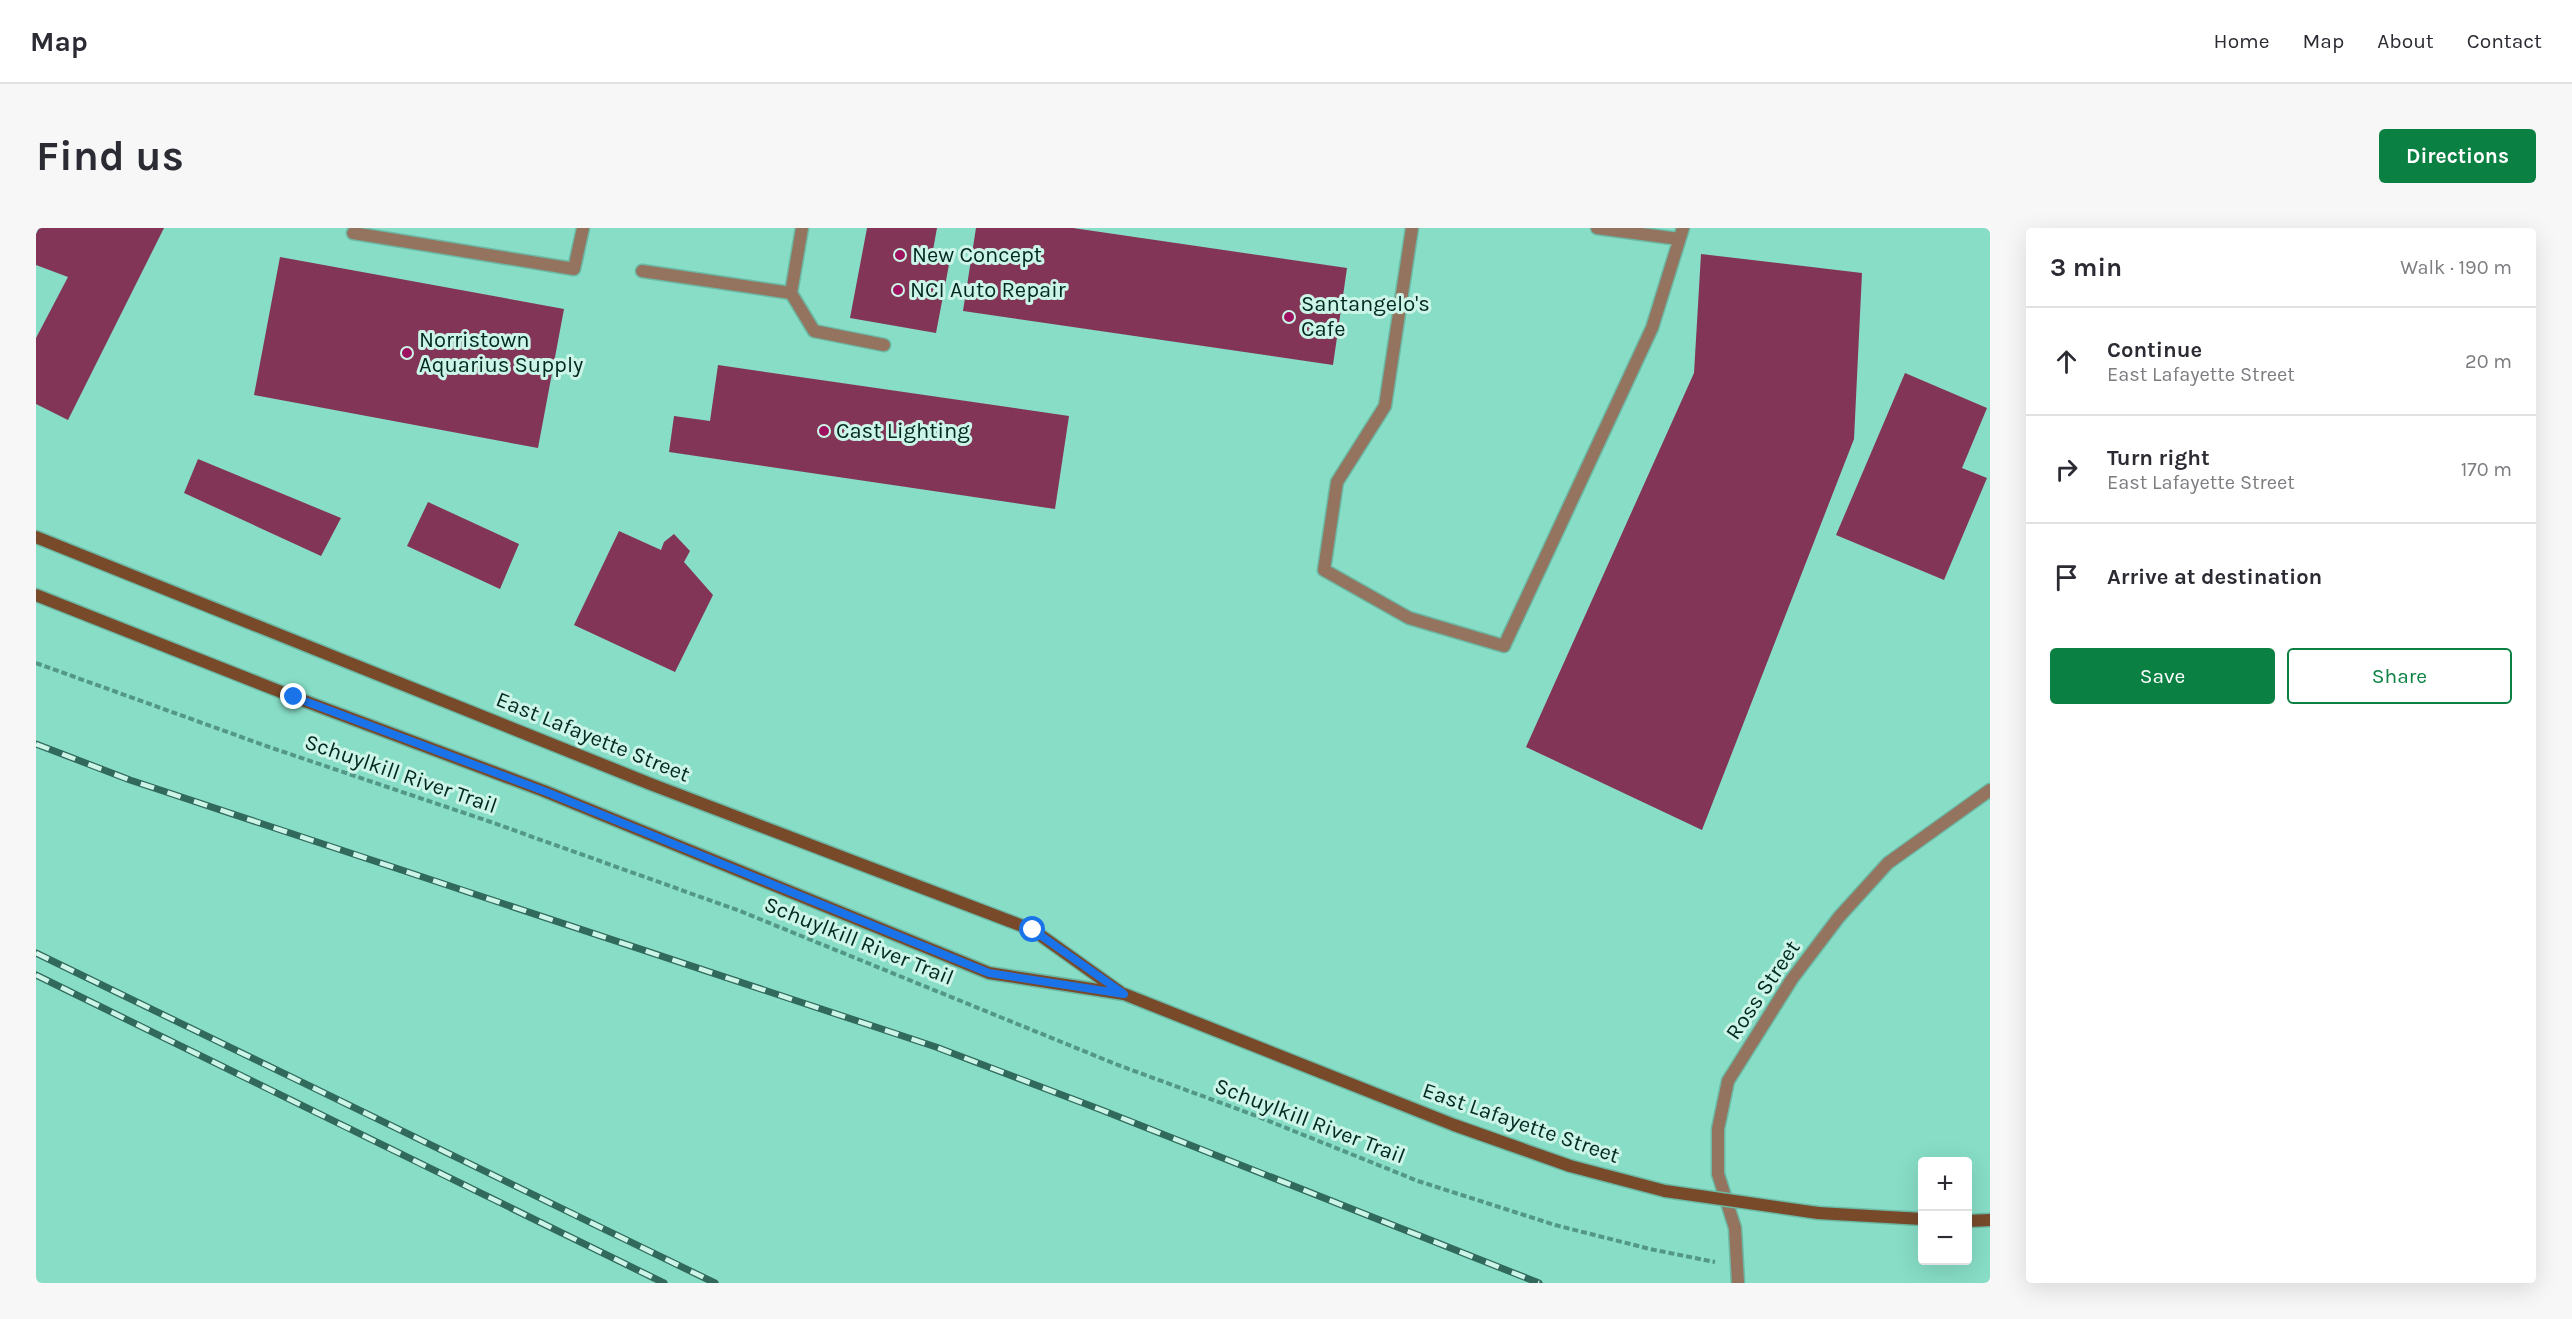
<!DOCTYPE html>
<meta charset="utf-8">
<style>
:root{--surface:#fff;--page:#f7f7f7;--text:#2b2b33;--muted:#7c7c81;--line:#e1e1e2;--accent:#0b8043}
body{margin:0;font-family:Karla,sans-serif;background:var(--page);color:var(--text)}
.controls{position:absolute;right:18px;bottom:18px;display:grid;overflow:hidden;border-radius:6px;box-shadow:0 6px 24px #0002}
.controls button{width:54px;height:54px;display:grid;place-items:center;padding:0;border:0;border-bottom:2px solid var(--line);background:var(--surface);color:var(--text);font:30px sans-serif}
.stop{position:absolute;width:18px;height:18px;margin:-14px;border:4px solid #1a73e8;border-radius:50%;background:#fff}
.stop.end{background:#1a73e8;border-color:#fff;box-shadow:0 2px 6px #0008}
.list{margin:0;padding:0;list-style:none}
h2{display:flex;justify-content:space-between;align-items:center;height:78px;margin:0;padding:0 24px;font-size:26px}
h2 small{font-size:20px;font-weight:400;color:var(--muted)}
.list li{display:grid;grid-template-columns:39px 1fr auto;gap:18px;align-items:center;box-sizing:border-box;height:108px;padding:0 24px;border-top:2px solid var(--line)}
.list b{display:block;font-size:22px;white-space:nowrap}
.list p{margin:0;font-size:20px;white-space:nowrap;color:var(--muted)}
.list em{font-size:20px;font-style:normal;color:var(--muted)}
.actions{display:flex;gap:12px;padding:18px 24px}
.actions a{flex:1;padding:14px 0;border:2px solid var(--accent);border-radius:6px;text-align:center;font-size:21px;color:var(--accent)}
.actions .main{background:var(--accent);color:#fff}
.icon{flex:none;width:33px;height:33px;fill:none;stroke:currentColor;stroke-width:2;stroke-linecap:round;stroke-linejoin:round}
.map{position:relative;flex:none;width:1954px;height:1055px;overflow:hidden;border-radius:6px}
header{display:flex;align-items:center;gap:36px;box-sizing:border-box;height:84px;padding:0 30px;background:var(--surface);border-bottom:2px solid var(--line)}
header strong{font-size:28px}
nav{display:flex;gap:33px;margin-inline-start:auto;font-size:21px}
.intro{display:flex;align-items:center;justify-content:space-between;box-sizing:border-box;height:144px;padding:0 36px}
h1{margin:0;font-size:42px}
.button{padding:15px 27px;border-radius:6px;background:var(--accent);color:#fff;font-size:21px;font-weight:700}
main{display:flex;gap:36px;padding:0 36px}
aside{flex:1;background:var(--surface);border-radius:6px;box-shadow:0 6px 24px #0002}
.map>svg:first-child{display:block}
.building{fill:#833558}
.lines{fill:none;stroke-linecap:round;stroke-linejoin:round}
.lane-casing{stroke:#6cb9a5;stroke-width:15}
.street-casing{stroke:#6cb9a5;stroke-width:15}
.secondary-casing{stroke:#6cb9a5;stroke-width:15}
.path{stroke:#539786;stroke-width:4;stroke-dasharray:6 3;stroke-linecap:butt}
.lane{stroke:#94745f;stroke-width:12}
.street{stroke:#94745f;stroke-width:12}
.secondary{stroke:#784a2a;stroke-width:12}
.rail-casing{stroke:#31695c;stroke-width:7}
.rail{stroke:#ccf5e8;stroke-width:4.5;stroke-dasharray:14;stroke-linecap:butt}
.secondary-bridge-casing{stroke:#6cb9a5;stroke-width:15;stroke-linecap:butt}
.secondary-bridge{stroke:#784a2a;stroke-width:12}
.route{stroke:#1a73e8;stroke-width:8}
.poi-dot{fill:#9d115e;stroke:#ccf5e8;stroke-width:2}
.labels{text-anchor:middle;dominant-baseline:central;stroke-width:6;stroke-linejoin:round;paint-order:stroke}
.poi-label{font-size:22px;fill:#022921;stroke:#ccf5e8;text-anchor:start}
.street-label{font-size:22px;fill:#022921;stroke:#ccf5e8}
</style>
<header>
<strong>Map</strong>
<nav><a>Home</a><a>Map</a><a>About</a><a>Contact</a></nav>
</header>
<div class="intro"><h1>Find us</h1><a class="button">Directions</a></div>
<main>
<div class="map">
<svg width="1954" height="1055" viewBox="0 0 1954 1055">
<rect width="100%" height="100%" fill="#87ddc6"/>
<path class="building" d="M3,0H128L32,192L0,176V110L32,49L0,37V6Z
M831,0H901L897,22L915,26L900,105L814,90Z
M940,0H1037L1311,40L1297,137L927,83Z
M1665,26L1826,45L1818,211L1666,602L1490,519L1658,145Z
M244,29L528,81L502,220L218,167Z
M682,137L1033,188L1019,281L633,224L638,188L674,193Z
M1869,145L1951,180L1926,240L1951,250L1908,352L1800,307Z
M162,231L305,290L285,328L148,265Z
M392,274L483,316L464,361L371,318Z
M583,303L625,322L628,314L638,306L654,323L648,334L677,367L639,444L538,397Z"/>
<g class="lines">
<g class="lane-casing">
<path id="lane" d="M1376,0L1349,178L1301,254L1288,342L1373,390L1468,418L1616,100L1647,0
M1561,0L1643,11
M317,5L538,41L547,0
M606,43L755,65L778,103L848,117
M755,65L766,0"/>
</g>
<g class="street-casing">
<path id="street" d="M1702,1055L1699,1000L1682,946V901L1692,853L1756,751L1803,689L1852,635L1954,562"/>
</g>
<g class="secondary-casing">
<path id="secondary" d="M0,309L617,557L997,702L1084,764
M0,367L258,469L508,563L953,745L1088,766L1418,897L1534,938L1629,963
M1782,985L1886,991
M1932,993L1954,992"/>
</g>
<path class="path" d="M0,435L233,519L452,593L704,683L1082,837L1218,887L1382,953L1519,997L1614,1021L1679,1034"/>
<use href="#lane" class="lane"/>
<use href="#street" class="street"/>
<use href="#secondary" class="secondary"/>
<g class="rail-casing">
<path id="rail" d="M0,516L94,552L900,819L1063,881L1503,1055
M0,725L679,1055
M0,747L628,1055"/>
</g>
<use href="#rail" class="rail"/>
<g class="secondary-bridge-casing">
<path id="secondary-bridge" d="M1629,963L1782,985"/>
</g>
<use href="#secondary-bridge" class="secondary-bridge"/>
</g>
<g class="lines">
<path class="route" d="M258,469L508,563L953,745L1088,766L997,702"/>
</g>
<g class="poi-dot">
<circle cx="864" cy="27" r="6"/>
<circle cx="862" cy="62" r="6"/>
<circle cx="1253" cy="89" r="6"/>
<circle cx="371" cy="125" r="6"/>
<circle cx="788" cy="203" r="6"/>
</g>
<g class="labels">
<g class="poi-label">
<text x="876" y="27">New Concept</text>
<text x="874" y="62">NCI Auto Repair</text>
<text x="1265" y="76">Santangelo's<tspan x="1265" dy="25">Cafe</tspan></text>
<text x="383" y="112">Norristown<tspan x="383" dy="25">Aquarius Supply</tspan></text>
<text x="800" y="203">Cast Lighting</text>
</g>
<g class="street-label">
<text transform="translate(557 509) rotate(22)">East Lafayette Street</text>
<text transform="translate(365 546) rotate(19)">Schuylkill River Trail</text>
<text transform="translate(823 713) rotate(22)">Schuylkill River Trail</text>
<text transform="translate(1727 762) rotate(-56)">Ross Street</text>
<text transform="translate(1274 893) rotate(21)">Schuylkill River Trail</text>
<text transform="translate(1485 895) rotate(19)">East Lafayette Street</text>
</g>
</g>
</svg>
<div class="controls">
<button>+</button>
<button>−</button>
</div>
<div class="stop" style="left:997px;top:702px"></div>
<div class="stop end" style="left:258px;top:469px"></div>
</div>
<aside>
<h2>3 min<small>Walk · 190 m</small></h2>
<ul class="list">
<li><svg class="icon" aria-label="ahead" viewBox="0 0 24 24"><path d="M12 20V5M6 11l6-6 6 6"/></svg><div><b>Continue</b><p>East Lafayette Street</p></div><em>20 m</em></li>
<li><svg class="icon" aria-label="right" viewBox="0 0 24 24"><path d="M7 20v-9h11M14 6l5 5-5 5"/></svg><div><b>Turn right</b><p>East Lafayette Street</p></div><em>170 m</em></li>
<li><svg class="icon" aria-label="arrive" viewBox="0 0 24 24"><path d="M6 21V4h12l-3 4 3 4H6"/></svg><div><b>Arrive at destination</b></div></li>
</ul>
<div class="actions"><a class="main">Save</a><a>Share</a></div>
</aside>
</main>
